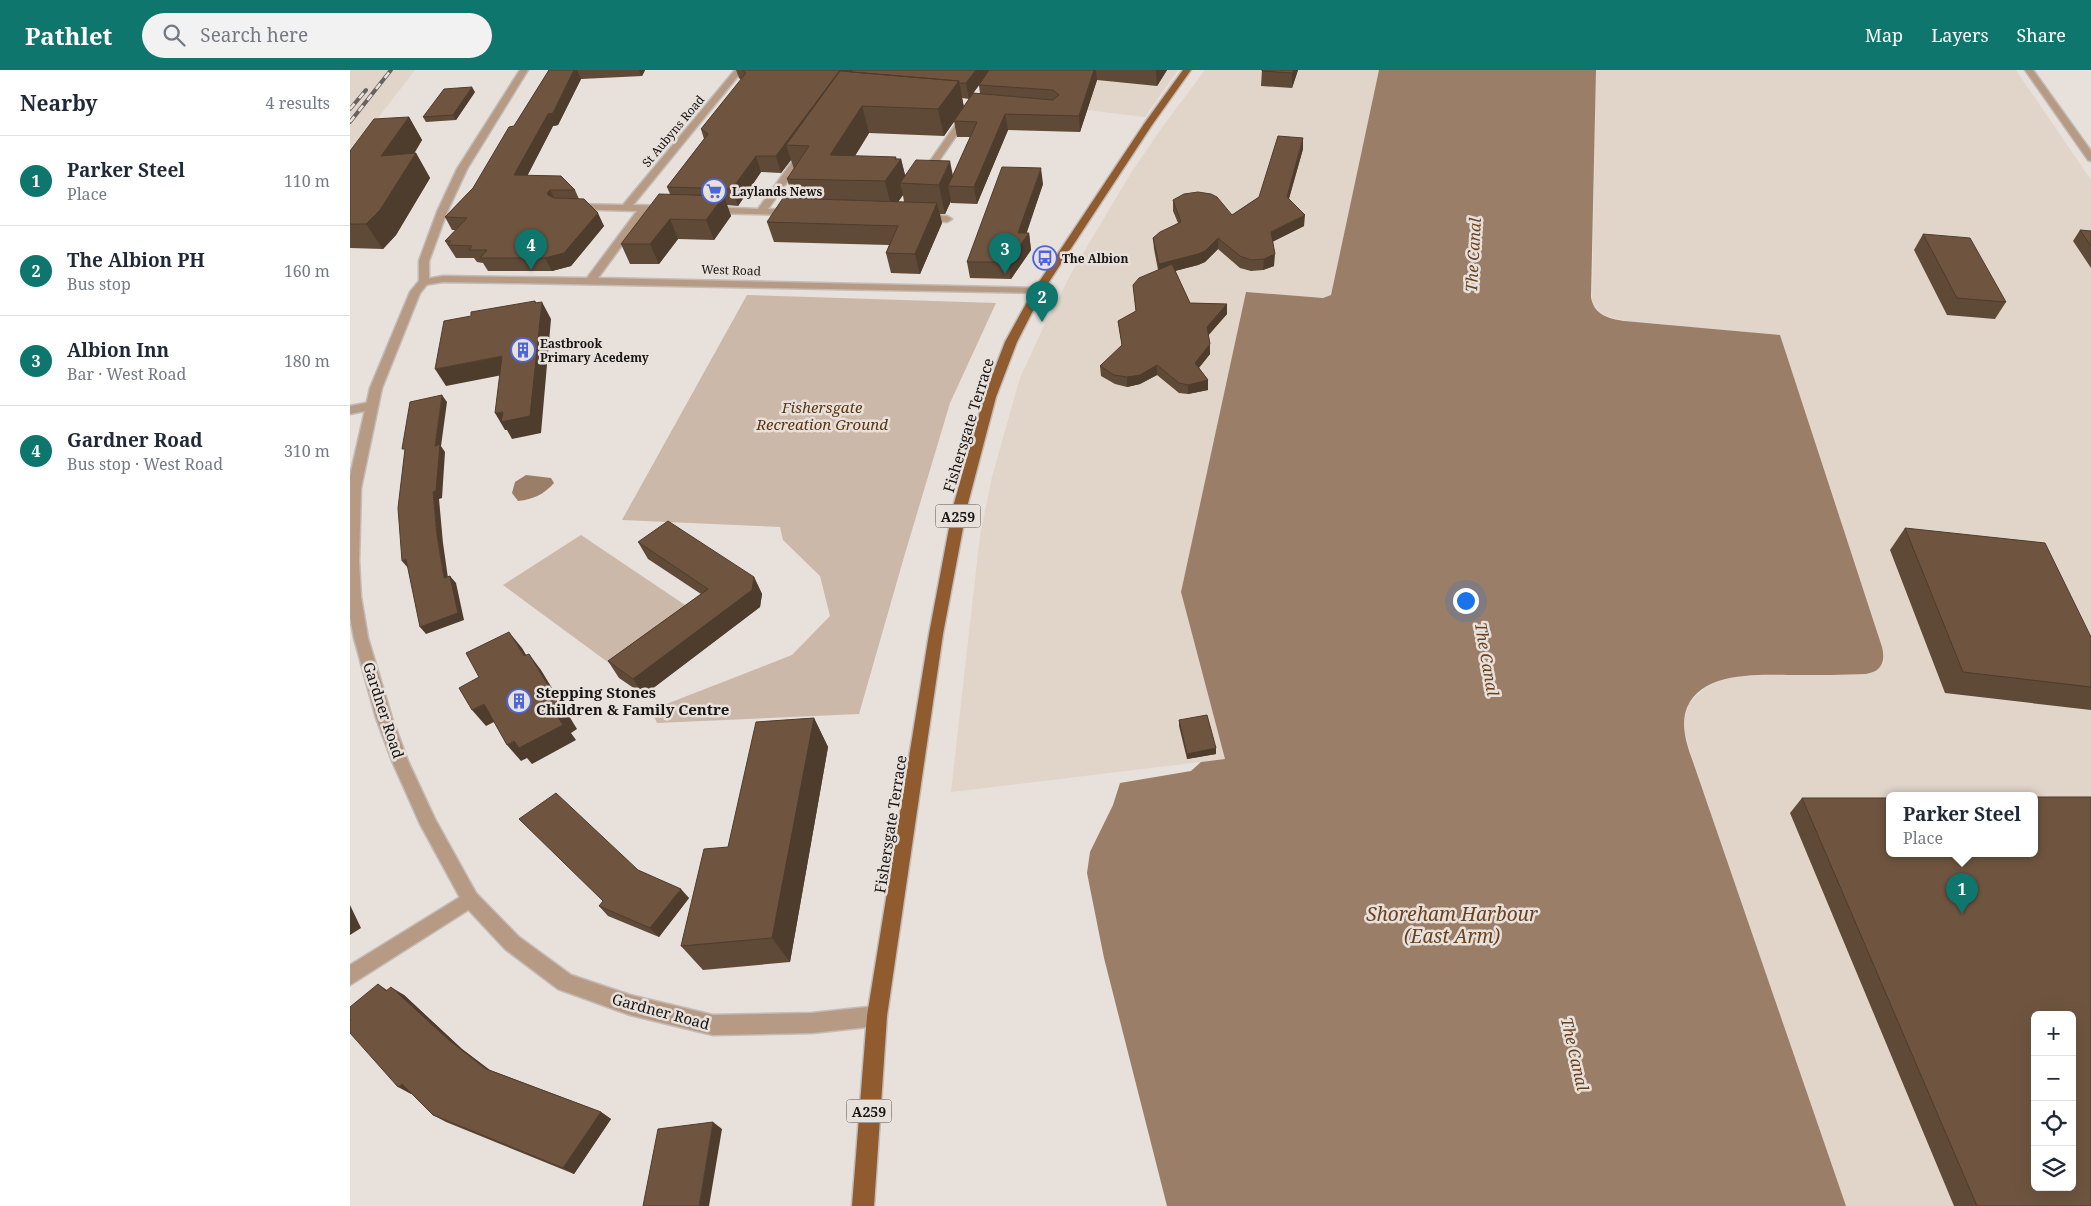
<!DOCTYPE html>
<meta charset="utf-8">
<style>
:root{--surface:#fff;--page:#f2f2f3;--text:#1f2937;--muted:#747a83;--line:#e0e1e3;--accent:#0f766e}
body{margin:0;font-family:"Noto Serif",serif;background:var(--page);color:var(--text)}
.controls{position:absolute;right:15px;bottom:15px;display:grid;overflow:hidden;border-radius:8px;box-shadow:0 5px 20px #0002}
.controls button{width:45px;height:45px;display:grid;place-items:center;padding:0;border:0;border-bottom:1px solid var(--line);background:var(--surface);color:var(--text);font:25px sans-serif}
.you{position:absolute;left:1115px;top:530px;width:18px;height:18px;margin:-12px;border:4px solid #fff;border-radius:50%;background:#1a73e8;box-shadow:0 0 0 8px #1a73e833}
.badge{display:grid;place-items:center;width:32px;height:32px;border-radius:50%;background:var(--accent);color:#fff;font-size:16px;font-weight:700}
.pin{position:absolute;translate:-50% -41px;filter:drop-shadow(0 1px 2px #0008)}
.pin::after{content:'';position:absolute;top:26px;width:18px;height:15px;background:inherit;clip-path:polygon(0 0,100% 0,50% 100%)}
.popup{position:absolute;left:1536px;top:722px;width:152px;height:65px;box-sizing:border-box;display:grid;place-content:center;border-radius:8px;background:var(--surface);filter:drop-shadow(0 1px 4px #0005);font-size:16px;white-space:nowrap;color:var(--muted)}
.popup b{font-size:19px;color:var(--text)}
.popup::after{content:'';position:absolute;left:50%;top:100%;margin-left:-10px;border:10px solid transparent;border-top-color:var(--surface)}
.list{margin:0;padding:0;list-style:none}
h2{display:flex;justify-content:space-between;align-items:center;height:65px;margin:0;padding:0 20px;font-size:21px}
h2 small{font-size:16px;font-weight:400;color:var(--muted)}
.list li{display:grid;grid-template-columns:32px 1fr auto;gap:15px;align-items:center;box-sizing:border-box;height:90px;padding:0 20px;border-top:1px solid var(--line)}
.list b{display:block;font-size:19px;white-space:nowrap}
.list p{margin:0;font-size:16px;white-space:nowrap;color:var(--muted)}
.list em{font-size:16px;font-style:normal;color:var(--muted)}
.icon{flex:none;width:28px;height:28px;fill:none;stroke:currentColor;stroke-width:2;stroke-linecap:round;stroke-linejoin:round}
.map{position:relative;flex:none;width:1741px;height:1136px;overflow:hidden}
header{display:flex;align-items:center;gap:30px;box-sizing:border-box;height:70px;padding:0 25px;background:var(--accent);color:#fff}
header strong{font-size:24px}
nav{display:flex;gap:28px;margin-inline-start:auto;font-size:18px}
.search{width:350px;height:45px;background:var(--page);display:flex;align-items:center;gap:12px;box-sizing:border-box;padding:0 18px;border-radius:28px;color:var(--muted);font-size:19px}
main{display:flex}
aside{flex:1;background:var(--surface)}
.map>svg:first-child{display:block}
.built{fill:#e1d4c9;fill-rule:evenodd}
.green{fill:#cbb8a9}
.water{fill:#9a7e68}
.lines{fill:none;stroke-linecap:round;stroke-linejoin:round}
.minor-casing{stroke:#c2bbb7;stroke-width:3}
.tertiary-casing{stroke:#c2bbb7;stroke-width:3}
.primary-casing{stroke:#c2bbb7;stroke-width:3}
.minor{fill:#b79a83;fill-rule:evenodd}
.tertiary{fill:#b79a83;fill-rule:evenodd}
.primary{fill:#905c2f;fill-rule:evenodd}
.rail-casing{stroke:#67625f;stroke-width:4}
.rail{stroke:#e7e0db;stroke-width:2.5;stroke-dasharray:7;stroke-linecap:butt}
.wall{fill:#5f4937;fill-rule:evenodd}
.shaded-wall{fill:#4e3c2d}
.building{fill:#6f5540;stroke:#4e3c2d;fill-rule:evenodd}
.labels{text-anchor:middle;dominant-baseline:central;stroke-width:5;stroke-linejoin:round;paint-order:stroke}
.far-street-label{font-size:12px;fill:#171413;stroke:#e7e0db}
.far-poi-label{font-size:12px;font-weight:bold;fill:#171413;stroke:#e7e0db;text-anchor:start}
.shield{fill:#e7e0db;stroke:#55514f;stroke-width:1}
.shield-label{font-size:14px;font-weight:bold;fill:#171413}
.park-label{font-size:15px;font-style:italic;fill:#5c340d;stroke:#e7e0db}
.street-label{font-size:15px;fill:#171413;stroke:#e7e0db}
.poi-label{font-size:15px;font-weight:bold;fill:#171413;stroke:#e7e0db;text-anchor:start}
.water-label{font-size:16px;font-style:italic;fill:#69401b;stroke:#e7e0db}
.near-water-label{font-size:19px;font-style:italic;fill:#69401b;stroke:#e7e0db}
</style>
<header>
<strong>Pathlet</strong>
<div class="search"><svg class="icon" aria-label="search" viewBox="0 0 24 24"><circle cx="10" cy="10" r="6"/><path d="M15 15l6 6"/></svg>Search here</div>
<nav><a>Map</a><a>Layers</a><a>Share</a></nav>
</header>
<main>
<aside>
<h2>Nearby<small>4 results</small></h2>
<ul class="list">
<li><span class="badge">1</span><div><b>Parker Steel</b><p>Place</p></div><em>110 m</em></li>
<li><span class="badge">2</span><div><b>The Albion PH</b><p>Bus stop</p></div><em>160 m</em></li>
<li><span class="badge">3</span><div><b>Albion Inn</b><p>Bar · West Road</p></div><em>180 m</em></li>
<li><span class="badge">4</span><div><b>Gardner Road</b><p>Bus stop · West Road</p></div><em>310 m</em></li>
</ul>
</aside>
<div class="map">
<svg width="1741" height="1136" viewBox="0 0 1741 1136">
<rect width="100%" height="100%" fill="#e7e0db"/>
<path class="built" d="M1,0H65L0,84V1Z
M652,0H828L795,47L728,39Z
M855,0H1029L981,225L973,228L896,222L831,522L875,689L601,722L630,466L642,407L670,308L693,258L722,202L781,103L813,56Z
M1246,0H1666L1741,110V1136H1496L1342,689L1335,663V646L1339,634L1347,625L1359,615L1373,610L1397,605L1520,604L1532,595L1534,592V583L1532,577L1282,253L1254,245L1242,234ZM1540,725H1684V783H1540ZM1685,945H1722V1117H1685Z"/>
<path class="green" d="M397,225L646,233L600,333L554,487L509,644L307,653L301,640L442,585L480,546L470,506L433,470L430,457L272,450Z
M231,465L341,539L263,596L153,515Z"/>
<path class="water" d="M1029,0H1246L1241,227C1243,244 1259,249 1274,251L1430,265L1532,577C1536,592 1531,602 1516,604C1493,605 1469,605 1446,605C1412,605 1346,599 1335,644C1332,660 1337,675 1342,689L1496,1136H817L754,888L737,803L740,782L763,735L770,713L841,701L851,692L875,689L831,522L896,222L973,228L981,225Z
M176,405L201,408L204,413C193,425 184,429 168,431L162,423L165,412Z"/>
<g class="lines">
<g class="minor-casing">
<path id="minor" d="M385,0H393L283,135L318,136L323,139L318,142L297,141L248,208L688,218L692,219L693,221L692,223L167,213L93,212L74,215L69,212L70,210L93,206L237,208L287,141L221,139L216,136L217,134L273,135Z
M1675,0H1683L1741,81V91L1738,90Z
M618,40L622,43L577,108H571V104L615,41Z
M455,77L460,80L418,139L443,140L448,143L447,145L359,143L354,140L359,137L408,139L452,78Z
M571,144L597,146L602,149L597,152L567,149L566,147Z
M21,332L25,333L27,336L25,339L0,344V336Z
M120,821L126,823L129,829L126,835L0,915V895Z"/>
</g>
<g class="tertiary-casing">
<path id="tertiary" d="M170,0H178L117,99L97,142L79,191V212L70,223L32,318L11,418L9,491L11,527L18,568L42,648L58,691L85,749L126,823L169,867L221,905L280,925L363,945L462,943L527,936L534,939L537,946L534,953L527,956L462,963L363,965L280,945L208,919L155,879L114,835L70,754L42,691L26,648L4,568L0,547V406L20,318L60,222L69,211V191L87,142L107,99Z"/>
</g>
<g class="primary-casing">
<path id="primary" d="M833,0H841L802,55L693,221L667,272L646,327L617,437L593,564L537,946L524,1136H502L517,946L579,564L603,437L634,327L655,272L683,221L794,54Z"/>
</g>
<use href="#minor" class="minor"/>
<use href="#tertiary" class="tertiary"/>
<use href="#primary" class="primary"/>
<g class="rail-casing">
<path id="rail" d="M0,39L16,20
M0,52L41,0"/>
</g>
<use href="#rail" class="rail"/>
</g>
<path class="wall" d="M199,0H295L292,6L231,9L208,55L203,56L177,106L225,120L229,129L254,156L221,196L202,201H138L133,193L127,192L124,188H106L95,171L106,160H102L95,147L123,118L164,56Z
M386,0H817L807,16L747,10L730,62L658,60L627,134L601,133V131L595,144H590L592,153L570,204L541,203L536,183L539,175L424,172L417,152L443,128L437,109L444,99L441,90L431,103L411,102L388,136L377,135L381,146L364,170L328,169L309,194H280L271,174L320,124L317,117L354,69L351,59L391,10L389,8ZM629,15L630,24L623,23ZM612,28L619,29L614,37ZM604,51L607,67H620L603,105H555L551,89L505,86L519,63L594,66ZM553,125L554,132H548Z
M912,0H948L942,18L911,16Z
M125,22L106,50L76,52L73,47Z
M59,47L72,70L64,84L66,83L80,108L46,165L33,179L0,178V81Z
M953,79L939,129L954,156L922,172L924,196L913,200L901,201L890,198L868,179L855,192L848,195L825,201L840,233L877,234V244L858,265L860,284L849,298L858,310V320L838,324L829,323L807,305L790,314L777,317L765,314L751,306L750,296L772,276L768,251L786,241L783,215L808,200L804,179L803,168L828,153L823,141V130L882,145L909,127Z
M693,114L676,163H679L681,180L661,209L620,208L617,192Z
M1730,160L1741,161V198L1723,171Z
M1573,164L1656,232L1645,249L1597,245L1564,180Z
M1555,458L1741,567V640L1595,623L1540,480Z
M288,472L404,507L412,524L410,537L294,625L269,608L258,591L351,524L298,489Z
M464,648L478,677L440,892L353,900L331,876Z
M829,650L866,684L837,689L829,656Z
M1452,728L1741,1136H1604L1440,743Z
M288,800L339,828L309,867L258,846L249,836Z
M28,914L37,920L54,925L112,979L140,1000L251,1042L261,1049L224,1104L96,1052L83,1045L62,1024H61L1,950Z"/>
<path class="shaded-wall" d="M224,0H227L231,9L208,55L203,56L171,118L164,105L198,44Z
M289,0H295L292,6Z
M490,0H505L436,75L441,90L431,103L426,86Z
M626,0H640L619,29L616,13Z
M744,0H746L747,10L730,62L729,46Z
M806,0H817L807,16L806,1Z
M944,0H948L942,18V3Z
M609,11L614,38L594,66L588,39Z
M122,17L125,22L106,50L103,45Z
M512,36L519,63L490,110L480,85Z
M655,44L658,60L627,134L624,117Z
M59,47L72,70L46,111L31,86Z
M953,68V79L936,138L937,127Z
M66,83L80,108L46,165L33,179L16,154Z
M406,86L411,102L388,136L382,119Z
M546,87L547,94L551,89L557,113H550L553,125L542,140L535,111Z
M600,91L605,116H598L601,131L595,144L589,115Z
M691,98L693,114L674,171L679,163L681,180L661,209L658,192Z
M200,120L206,132L198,125L197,123Z
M374,126L381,146L364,170L356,150Z
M587,133L592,153L570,204L565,184Z
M248,143L254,156L221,196L202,201L195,188Z
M955,145L954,156L920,173L921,162Z
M320,149L328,169L309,194L300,174Z
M868,168V179L855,192L848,195L809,205V194Z
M925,184L924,196L913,200L914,189Z
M185,231L191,241L192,232L201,249L191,363L162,369L157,360H155L145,343L153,342Z
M877,234V244L857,267V257Z
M860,274V284L845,302V293Z
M152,286L162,303L96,316L85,299Z
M807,295V305L790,314L777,317V307Z
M858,310V320L838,324V315Z
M92,325L97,332L91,376L95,382L92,428L89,429L93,473L99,515L94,508L87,466L83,422L85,376Z
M56,489L58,498L52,491Z
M100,506L106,513L114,550L76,564L70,557Z
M404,507L412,524L410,537L294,625L283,609Z
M159,562L172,578L187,603L174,586Z
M179,584L191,600L227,659L221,663L226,670L182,694L177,688L171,691L157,675L208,647Z
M134,634L148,650L136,656L122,640Z
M464,648L478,677L440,892L422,868Z
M866,678V684L837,689V684Z
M331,819L339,828L309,867L300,858Z
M0,835L11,858L0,865Z
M41,917L54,925L112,979L147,1006L136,999L100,971Z
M52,1014L65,1021L61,1024L48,1017Z
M251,1042L261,1049L224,1104L213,1098Z
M363,1052L372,1059L359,1136H349Z"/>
<path class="building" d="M199,0H224L203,43L198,44L164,105L211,106L225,120H200L197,123L198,125L204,128L234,129L248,143L214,183L195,188H130L137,180H119L122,176L98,175L101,171H95L117,148L95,147L123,118L159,57L164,56Z
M392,0H490L426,86H406L382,119L317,117L358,64L351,59L396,3Z
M502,0H626L616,13H609V11L501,2Z
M639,0H744L729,46L655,44L624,117L598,116L627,52L604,51L623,23L703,30L709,25L703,20L629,15Z
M912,0H944L942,3L912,1Z
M490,1L609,11L588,39L512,36L480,85L546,87L545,89H551L535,111L437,109L459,76L436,75Z
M122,17L103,45L73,47L94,19Z
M59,47L31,86L66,83L30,140L16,154H0V81L24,49Z
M928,66L953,68L937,127L955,145L921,162L925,184L914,189L901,190L890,186L868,168L855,181L848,184L809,194L803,168L810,162L831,152L823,130L834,124L848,122L861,124L867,127L882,145L909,127Z
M566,90L600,91L589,115L550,113Z
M652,97L691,98L668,163H679L658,192H617Z
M309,124L374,126L356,150L320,149L300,174H271Z
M433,128L587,133L565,184L536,183L548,156L417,152Z
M1730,160L1741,161V176Z
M1573,164L1620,168L1656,232L1607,228Z
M822,194L840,233L877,234L857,257L860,274L845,293L858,310L838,315L829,313L807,295L790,305L777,307L764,305L750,296L772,275L768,251L786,241L783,215L789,208Z
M185,231V233L192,232L180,346L151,352L153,342L145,343L152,286L85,299L94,251L121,246V242Z
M92,325L85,376L90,374L86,421L83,422L87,466L94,508L100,506L108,543L70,557L56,489L52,491L48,438L55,379H52L60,332Z
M318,451L404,507L402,520L283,609L258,591L358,519L288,472Z
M1555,458L1695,473L1741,567V617L1613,602Z
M159,562L174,586L179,584L215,643L208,647L213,655L169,678L164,671L157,675L134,634L122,640L109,618L129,607L116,583Z
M857,645L866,678L837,684L829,650Z
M464,648L422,868L331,876L354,779L378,777L406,652Z
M206,723L288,800L331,819L300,858L249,836L253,831L169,749Z
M1684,727H1741V1136H1627L1452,728H1540V783H1684ZM1685,945H1722V1117H1685Z
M28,914L36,921L41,917L100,971L136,999L251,1042L213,1098L83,1045L52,1014L48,1017L0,963V951L1,950L0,949V937Z
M363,1052L349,1136H293L308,1059Z"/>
<defs>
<g id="supermarket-ring" transform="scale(1.25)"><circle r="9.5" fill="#e7e0db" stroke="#4c65da" stroke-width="1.5"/><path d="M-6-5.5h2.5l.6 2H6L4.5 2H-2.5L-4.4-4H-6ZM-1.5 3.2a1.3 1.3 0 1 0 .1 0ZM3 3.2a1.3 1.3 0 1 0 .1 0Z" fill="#4c65da"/></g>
<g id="bus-ring" transform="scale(1.25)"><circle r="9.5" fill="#e7e0db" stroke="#4c65da" stroke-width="1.5"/><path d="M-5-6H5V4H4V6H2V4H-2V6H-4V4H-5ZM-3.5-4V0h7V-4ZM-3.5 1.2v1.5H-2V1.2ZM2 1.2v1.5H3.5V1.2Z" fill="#4c65da"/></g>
<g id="building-ring" transform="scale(1.25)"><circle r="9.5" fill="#e7e0db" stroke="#4c65da" stroke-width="1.5"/><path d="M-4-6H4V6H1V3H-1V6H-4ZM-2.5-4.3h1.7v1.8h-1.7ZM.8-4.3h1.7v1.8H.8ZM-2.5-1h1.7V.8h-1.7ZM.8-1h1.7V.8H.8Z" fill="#4c65da"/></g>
</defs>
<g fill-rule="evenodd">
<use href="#supermarket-ring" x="364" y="121"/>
<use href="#bus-ring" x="695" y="188"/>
<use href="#building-ring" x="173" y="280"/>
<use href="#building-ring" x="169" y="631"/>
</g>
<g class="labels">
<g class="far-street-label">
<text transform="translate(323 61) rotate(-50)">St Aubyns Road</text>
<text transform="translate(381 200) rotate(2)">West Road</text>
</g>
<g class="far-poi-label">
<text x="382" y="121">Laylands News</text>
<text x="712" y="188">The Albion</text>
<text x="190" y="273">Eastbrook<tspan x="190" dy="14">Primary Acedemy</tspan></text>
</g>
<g class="shield">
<rect x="585.5" y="434.5" width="45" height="23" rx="4"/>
<rect x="496.5" y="1029.5" width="45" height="23" rx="4"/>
</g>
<g class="shield-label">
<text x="608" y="446">A259</text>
<text x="519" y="1041">A259</text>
</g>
<g class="park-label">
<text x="472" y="337">Fishersgate<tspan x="472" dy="17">Recreation Ground</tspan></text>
</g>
<g class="street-label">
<text transform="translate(618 355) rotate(-73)">Fishersgate Terrace</text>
<text transform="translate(34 640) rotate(72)">Gardner Road</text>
<text transform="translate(540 754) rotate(-81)">Fishersgate Terrace</text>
<text transform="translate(311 941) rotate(15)">Gardner Road</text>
</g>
<g class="poi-label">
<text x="186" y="622">Stepping Stones<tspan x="186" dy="17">Children &amp; Family Centre</tspan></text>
</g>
<g class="water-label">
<text transform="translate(1123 185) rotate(-87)">The Canal</text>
<text transform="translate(1137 589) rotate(80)">The Canal</text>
<text transform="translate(1225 984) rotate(77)">The Canal</text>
</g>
<g class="near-water-label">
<text x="1102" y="844">Shoreham Harbour<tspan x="1102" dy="22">(East Arm)</tspan></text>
</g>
</g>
</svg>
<div class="controls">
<button>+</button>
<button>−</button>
<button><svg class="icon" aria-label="locate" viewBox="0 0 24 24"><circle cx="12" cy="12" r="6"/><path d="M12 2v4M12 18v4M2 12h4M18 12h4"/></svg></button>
<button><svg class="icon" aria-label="layers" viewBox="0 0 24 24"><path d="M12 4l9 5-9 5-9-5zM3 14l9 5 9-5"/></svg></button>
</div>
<div class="you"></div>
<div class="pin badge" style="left:1612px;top:844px">1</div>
<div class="popup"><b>Parker Steel</b>Place</div>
<div class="pin badge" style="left:692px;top:252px">2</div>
<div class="pin badge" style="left:655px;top:204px">3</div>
<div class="pin badge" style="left:181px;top:200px">4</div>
</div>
</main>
